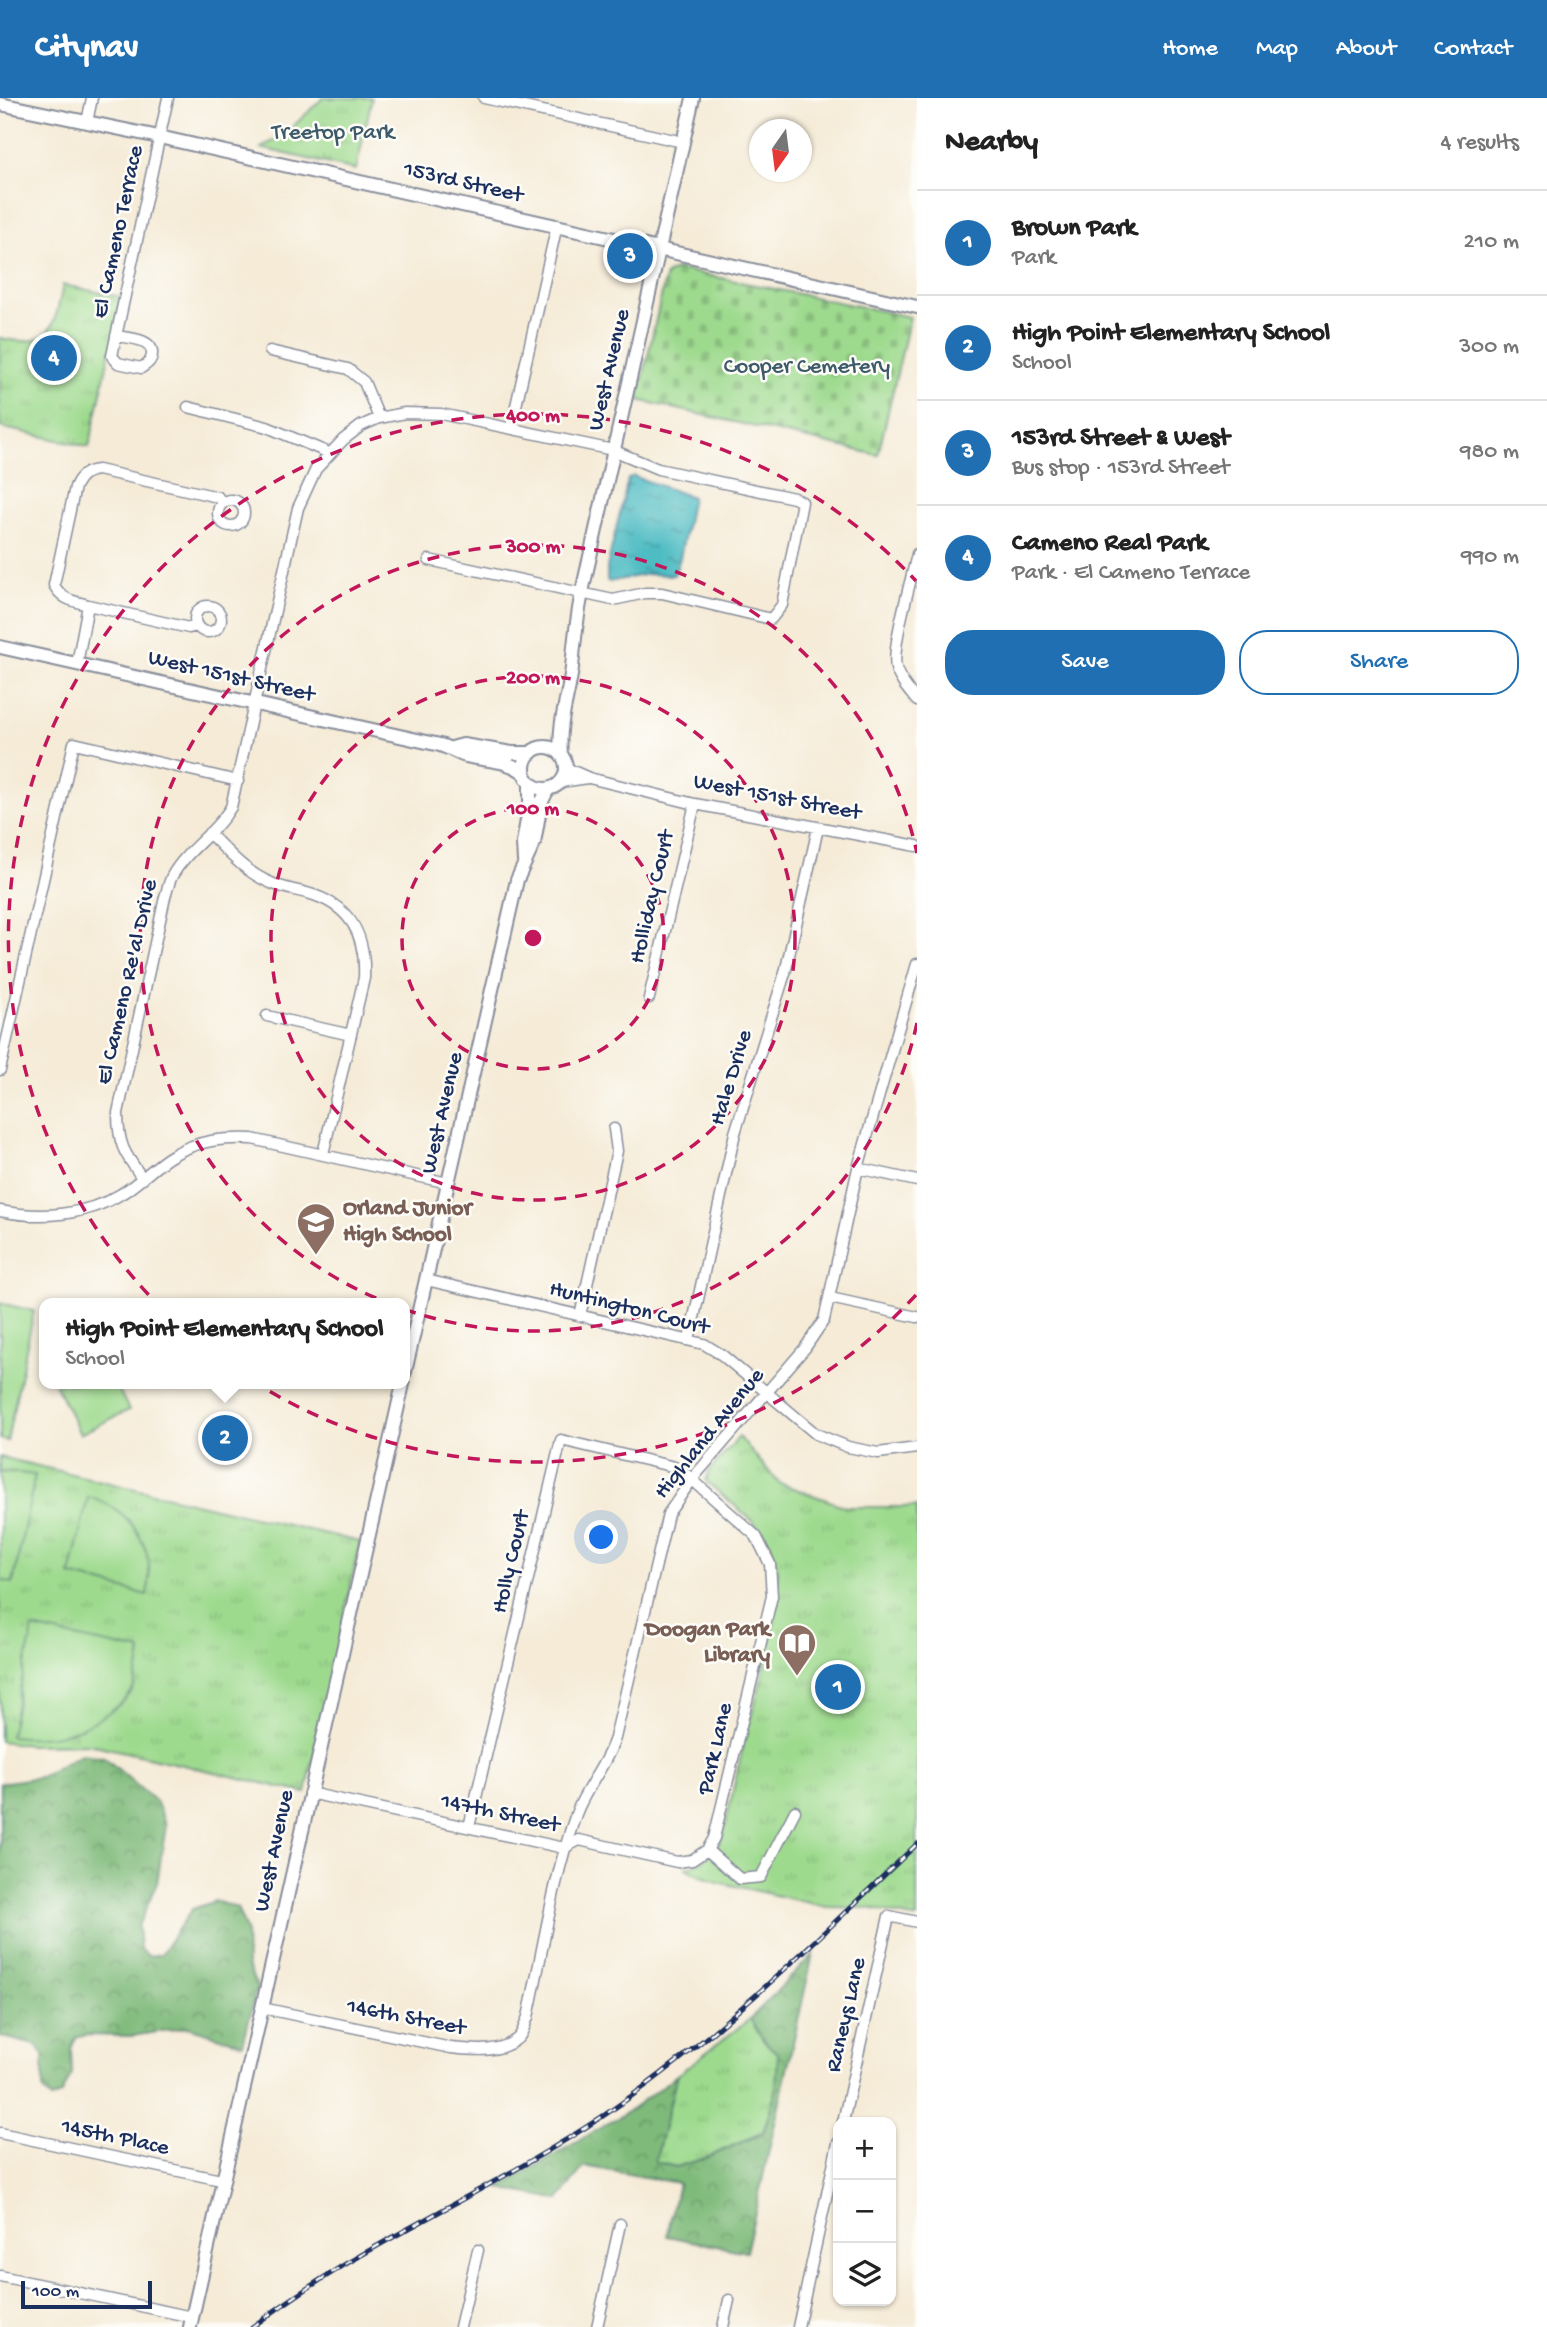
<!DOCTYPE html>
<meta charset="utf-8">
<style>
:root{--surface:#fff;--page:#f2f2f2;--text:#222;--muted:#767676;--line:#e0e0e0;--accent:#1f6fb2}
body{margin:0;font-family:"Gochi Hand",sans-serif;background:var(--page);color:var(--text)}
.controls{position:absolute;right:21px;bottom:21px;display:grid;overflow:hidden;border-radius:14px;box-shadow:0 2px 5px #0004}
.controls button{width:63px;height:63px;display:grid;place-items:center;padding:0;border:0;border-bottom:2px solid var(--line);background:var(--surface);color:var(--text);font:35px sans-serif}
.compass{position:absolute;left:749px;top:21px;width:63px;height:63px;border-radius:50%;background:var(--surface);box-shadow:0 2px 5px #0004;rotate:194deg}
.scale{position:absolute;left:21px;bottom:18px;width:131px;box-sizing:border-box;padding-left:7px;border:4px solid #1b2f5e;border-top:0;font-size:19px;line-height:24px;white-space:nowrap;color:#1b2f5e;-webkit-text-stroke:5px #fdfcf7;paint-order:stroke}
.you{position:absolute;left:602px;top:1440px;width:24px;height:24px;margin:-18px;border:5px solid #fff;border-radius:50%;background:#1a73e8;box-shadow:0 0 0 10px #1a73e833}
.badge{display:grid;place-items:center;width:46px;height:46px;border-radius:50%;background:var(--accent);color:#fff;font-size:23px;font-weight:700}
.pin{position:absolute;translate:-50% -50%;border:4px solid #fff;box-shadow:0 2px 7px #0006}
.popup{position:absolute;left:39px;top:1200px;width:371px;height:91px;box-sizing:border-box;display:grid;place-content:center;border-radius:14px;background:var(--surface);filter:drop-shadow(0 2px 5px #0005);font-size:23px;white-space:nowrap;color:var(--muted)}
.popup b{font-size:26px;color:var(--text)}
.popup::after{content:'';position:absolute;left:50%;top:100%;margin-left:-14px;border:14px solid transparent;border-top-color:var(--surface)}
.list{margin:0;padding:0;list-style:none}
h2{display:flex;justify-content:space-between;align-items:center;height:91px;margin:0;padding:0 28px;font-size:30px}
h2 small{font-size:23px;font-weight:400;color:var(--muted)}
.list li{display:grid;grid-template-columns:46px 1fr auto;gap:21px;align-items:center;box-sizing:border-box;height:105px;padding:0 28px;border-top:2px solid var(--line)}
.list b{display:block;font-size:26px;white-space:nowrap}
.list p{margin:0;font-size:23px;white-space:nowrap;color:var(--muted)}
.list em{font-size:23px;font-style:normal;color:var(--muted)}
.actions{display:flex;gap:14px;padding:21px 28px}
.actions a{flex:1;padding:16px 0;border:2px solid var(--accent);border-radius:28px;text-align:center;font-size:24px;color:var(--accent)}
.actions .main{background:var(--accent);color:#fff}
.icon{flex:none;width:38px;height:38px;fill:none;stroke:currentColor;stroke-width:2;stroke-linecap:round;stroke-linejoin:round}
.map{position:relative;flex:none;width:917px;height:2229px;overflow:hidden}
header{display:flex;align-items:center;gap:42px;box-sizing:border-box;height:98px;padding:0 35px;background:var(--accent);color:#fff}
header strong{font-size:33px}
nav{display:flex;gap:38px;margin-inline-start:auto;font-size:24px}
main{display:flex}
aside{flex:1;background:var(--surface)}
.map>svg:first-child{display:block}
.grass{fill:url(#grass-tufts);stroke:#5c8476;stroke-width:2}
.forest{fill:url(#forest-crowns);stroke:#4c746c;stroke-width:2}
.cemetery{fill:url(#cemetery-stones);stroke:#5c8476;stroke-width:2}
.pitch{fill:#9eda8e;stroke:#5c8476;stroke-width:2}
.water{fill:url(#water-ripples);stroke:#347690;stroke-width:2}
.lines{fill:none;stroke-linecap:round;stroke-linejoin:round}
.minor-casing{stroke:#888d9a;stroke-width:13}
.tertiary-casing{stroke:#888d9a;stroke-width:16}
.minor{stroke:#fff;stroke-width:10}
.tertiary{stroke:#fff;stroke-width:12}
.rail-casing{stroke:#1b2f5e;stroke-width:5}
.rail{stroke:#fdfcf7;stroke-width:2.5;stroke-dasharray:8;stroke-linecap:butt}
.ring{fill:none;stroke:#c2185b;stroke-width:3.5;stroke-dasharray:12 9}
.labels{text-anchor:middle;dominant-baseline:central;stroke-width:5;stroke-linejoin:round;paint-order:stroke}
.park-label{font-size:23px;fill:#3c5a6a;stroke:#fdfcf7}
.street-label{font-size:23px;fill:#1b2f5e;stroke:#fdfcf7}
.education-label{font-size:23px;font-weight:bold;fill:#785e54;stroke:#fdfcf7;text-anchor:start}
.centre{fill:#c2185b;stroke:#fdfcf7;stroke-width:3.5}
.ring-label{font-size:21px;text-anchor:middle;font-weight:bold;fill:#c2185b;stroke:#fdfcf7;stroke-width:5;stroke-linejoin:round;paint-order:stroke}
</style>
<header>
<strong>Citynav</strong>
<nav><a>Home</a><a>Map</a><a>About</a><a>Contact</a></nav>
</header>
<main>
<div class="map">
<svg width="917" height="2229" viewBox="0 0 917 2229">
<defs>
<pattern id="grass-tufts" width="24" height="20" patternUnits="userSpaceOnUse" patternTransform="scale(1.75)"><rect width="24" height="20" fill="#9eda8e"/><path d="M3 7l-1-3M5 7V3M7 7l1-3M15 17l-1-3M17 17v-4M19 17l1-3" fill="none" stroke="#88bb7d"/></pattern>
<pattern id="forest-crowns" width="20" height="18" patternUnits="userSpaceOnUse" patternTransform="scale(1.75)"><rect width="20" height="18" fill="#7eba79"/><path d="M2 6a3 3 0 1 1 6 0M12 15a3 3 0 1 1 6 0" fill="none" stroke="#669866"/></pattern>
<pattern id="cemetery-stones" width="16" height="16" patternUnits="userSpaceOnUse" patternTransform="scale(1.75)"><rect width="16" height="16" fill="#9eda8e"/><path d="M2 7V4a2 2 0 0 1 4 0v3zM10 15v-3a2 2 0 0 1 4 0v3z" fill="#88bb7d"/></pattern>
<pattern id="water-ripples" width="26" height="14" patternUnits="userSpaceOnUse" patternTransform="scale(1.75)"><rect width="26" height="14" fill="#4dbcc3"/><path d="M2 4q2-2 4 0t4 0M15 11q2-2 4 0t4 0" fill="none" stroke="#3f99a2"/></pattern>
</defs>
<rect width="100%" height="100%" fill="#fdfcf7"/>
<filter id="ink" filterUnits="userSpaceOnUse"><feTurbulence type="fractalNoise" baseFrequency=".0143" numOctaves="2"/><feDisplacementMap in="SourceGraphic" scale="14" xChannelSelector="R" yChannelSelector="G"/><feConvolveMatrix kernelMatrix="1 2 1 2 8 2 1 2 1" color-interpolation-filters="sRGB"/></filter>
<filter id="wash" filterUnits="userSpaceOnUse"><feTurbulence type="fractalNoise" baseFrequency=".00686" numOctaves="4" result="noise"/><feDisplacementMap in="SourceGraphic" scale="28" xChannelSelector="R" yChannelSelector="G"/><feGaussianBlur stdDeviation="1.57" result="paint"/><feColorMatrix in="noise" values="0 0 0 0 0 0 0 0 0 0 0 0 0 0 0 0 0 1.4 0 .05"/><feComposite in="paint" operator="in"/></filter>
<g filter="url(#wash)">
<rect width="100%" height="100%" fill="#f5ebd7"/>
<path class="grass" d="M323,0H372L356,72L261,50L285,36Z
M63,187L122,199L89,349L0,329V240C51,251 54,231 63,187Z
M739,1339L779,1385L846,1409H917V1821L869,1810L827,1809L718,1784L696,1776L686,1770C704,1765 716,1755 723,1737C731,1704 737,1671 746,1638C758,1590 793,1491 770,1446C759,1424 724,1400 706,1383L709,1373Z
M0,1359L360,1444L306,1695L90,1646L29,1647L0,1643Z
M750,1921L764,1943L778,1956L776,1993L763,2034L706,2060L676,2069L655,2064L677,1977Z"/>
<path class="forest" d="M81,1656L104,1659L157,1705L166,1727L157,1785L138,1828L140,1851L149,1858L161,1856L192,1811L215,1803L237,1810L246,1832L247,1867L257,1889L243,1946L188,1929L132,1938L86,1937L76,1940L71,1951L72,1975L62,1996L51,2001L43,1992V1957L38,1948L0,1938V1685L40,1679Z
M813,1856L746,2154L667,2138L678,2085L584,2068L559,2102L499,2090L632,2011L677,1977L655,2064L676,2069L706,2060L763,2035L776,1993L778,1956L764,1943L750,1921Z"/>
<path class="cemetery" d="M677,171L910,219L878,357L638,302L666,177Z"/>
<path class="pitch" d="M0,1205L34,1213L7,1343L0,1341Z
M55,1286H116L129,1312L80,1336Z
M12,1374L35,1377L13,1485L0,1482V1375Z
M88,1399C133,1411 157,1452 147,1497L70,1477Z
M33,1530L141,1553C139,1565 138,1580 133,1591C129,1600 118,1608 109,1614C76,1637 50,1642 10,1638Z"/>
<path class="water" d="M633,378L692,399L680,460L674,477L648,476L609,484L607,482V469L628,381Z"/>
</g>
<g filter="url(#ink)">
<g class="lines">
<g class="minor-casing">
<path id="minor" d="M484,0L683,44
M87,24L92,0
M116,238C127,240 153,240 152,256C152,263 147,266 141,270L118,265L112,258L117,234L168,0
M270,253L348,271L364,284L379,320
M188,309L267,329L329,355
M511,330L557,127
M218 415a13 13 0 1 1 26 0a13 13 0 1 1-26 0Z
M917,456C912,480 891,549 896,570C899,582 909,593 917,603
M88,507L189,530L197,528
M195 521a13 13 0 1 1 26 0a13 13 0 1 1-26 0Z
M77,566L88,507C73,503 62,502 54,487L75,389C80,378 86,373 98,372L218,399L222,406
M566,670L589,680L695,706L917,748
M561,684L588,680
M209,735C228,754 246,775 271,785C282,790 295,792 307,795C351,807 366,837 364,880L323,1056
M649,900L695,706
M267,918L351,937
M0,972L74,645L238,683
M858,1070L917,1083
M143,1081C125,1056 118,1048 118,1015L165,799C167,793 169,784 172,778C187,751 216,735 231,709L298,410L316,371L343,342L361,328L379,320L405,315L441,316L613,352L658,371L794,400L802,404L782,507L771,521L662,495H645L613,502L429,462
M0,1113C41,1121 85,1118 121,1096C140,1085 155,1067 173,1057C198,1042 224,1040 252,1041L448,1085
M426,1182L704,1246L722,1257L816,1336L848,1349L878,1355L917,1350
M830,1200L917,1219
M580,1218L617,1053L614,1031
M689,1242L735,1035L785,875L818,730
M309,1695L564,1750L579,1742L677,1764L692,1762L707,1752L714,1740L772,1498L770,1466L756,1438L679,1370L561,1342L469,1729
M707,1752L740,1781L761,1779L795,1713
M262,1910L451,1950C473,1952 500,1956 518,1940C523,1935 525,1926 528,1919C543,1852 553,1781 576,1716C586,1689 606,1668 615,1640L668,1416L693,1380L805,1250L824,1222L858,1070L917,866
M843,2024L889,1818L917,1824
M0,2035L221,2082
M0,2178L192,2219
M460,2229L478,2152
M597,2229L620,2126
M723,2229L729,2202
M798,2229L838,2045"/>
</g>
<g class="tertiary-casing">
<path id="tertiary" d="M0,6L159,39L917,209
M0,549L440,647C450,650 457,655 466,658C485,663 508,661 524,675
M524 670a21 21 0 1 1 42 0a21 21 0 1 1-42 0Z
M452,650L463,647L512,655H531
M561,656C558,623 568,602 572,570C574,544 577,520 582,494L693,0
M524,763L523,745L530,705V685
M405,1274L517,782L534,745L541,705L548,691
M190,2229L403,1286"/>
</g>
<use href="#minor" class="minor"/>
<use href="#tertiary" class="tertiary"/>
<g class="rail-casing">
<path id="rail" d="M252,2229C282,2207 313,2186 344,2167C431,2116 523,2072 606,2016C720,1938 817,1841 917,1746"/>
</g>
<use href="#rail" class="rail"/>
</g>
</g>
<g class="ring">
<circle cx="533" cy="840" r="131"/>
<circle cx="533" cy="840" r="262"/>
<path d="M917 925A393 393 0 1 1 917 755"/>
<path d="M916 1197A524 524 0 1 1 916 483"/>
</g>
<defs>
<g id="school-pin" transform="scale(2.0125)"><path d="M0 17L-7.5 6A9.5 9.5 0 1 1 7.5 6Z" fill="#8d6e63" stroke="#fdfcf7"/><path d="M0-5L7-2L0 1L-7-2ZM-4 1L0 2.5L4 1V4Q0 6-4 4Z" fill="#fff"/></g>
<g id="library-pin" transform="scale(2.0125)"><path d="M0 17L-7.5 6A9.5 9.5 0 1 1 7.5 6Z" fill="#8d6e63" stroke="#fdfcf7"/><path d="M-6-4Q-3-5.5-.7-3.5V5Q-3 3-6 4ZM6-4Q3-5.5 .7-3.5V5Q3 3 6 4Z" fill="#fff"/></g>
</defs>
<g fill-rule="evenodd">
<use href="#school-pin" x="316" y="1124"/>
<use href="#library-pin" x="797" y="1545"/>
</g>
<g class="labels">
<g class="park-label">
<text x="333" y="35">Treetop Park</text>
<text x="807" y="269">Cooper Cemetery</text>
</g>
<g class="street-label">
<text transform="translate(463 85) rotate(13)">153rd Street</text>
<text transform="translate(119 134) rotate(-78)">El Cameno Terrace</text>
<text transform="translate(610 272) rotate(-77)">West Avenue</text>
<text transform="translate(231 579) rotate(13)">West 151st Street</text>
<text transform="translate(777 700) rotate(11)">West 151st Street</text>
<text transform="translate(653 799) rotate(-77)">Holliday Court</text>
<text transform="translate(128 884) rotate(-77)">El Cameno Re'al Drive</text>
<text transform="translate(732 980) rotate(-73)">Hale Drive</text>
<text transform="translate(443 1015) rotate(-77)">West Avenue</text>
<text transform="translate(629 1211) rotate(14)">Huntington Court</text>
<text transform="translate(710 1336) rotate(-51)">Highland Avenue</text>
<text transform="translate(512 1464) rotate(-77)">Holly Court</text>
<text transform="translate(716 1651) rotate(-77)">Park Lane</text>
<text transform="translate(500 1716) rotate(12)">147th Street</text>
<text transform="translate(275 1753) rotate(-78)">West Avenue</text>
<text transform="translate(847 1917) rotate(-77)">Raneys Lane</text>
<text transform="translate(406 1920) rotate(11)">146th Street</text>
<text transform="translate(115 2040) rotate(12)">145th Place</text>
</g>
<g class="education-label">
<text x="343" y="1111">Orland Junior<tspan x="343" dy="26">High School</tspan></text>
<text x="770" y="1532" text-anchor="end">Doogan Park<tspan x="770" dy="26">Library</tspan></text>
</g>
</g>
<circle cx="533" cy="840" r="10" class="centre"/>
<g class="ring-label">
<text x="533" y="323">400 m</text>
<text x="533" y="454">300 m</text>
<text x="533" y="585">200 m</text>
<text x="533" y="716">100 m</text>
</g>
</svg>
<div class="controls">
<button>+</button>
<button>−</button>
<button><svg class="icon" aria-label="layers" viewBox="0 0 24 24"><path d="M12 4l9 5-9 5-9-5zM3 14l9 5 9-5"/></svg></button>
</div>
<svg class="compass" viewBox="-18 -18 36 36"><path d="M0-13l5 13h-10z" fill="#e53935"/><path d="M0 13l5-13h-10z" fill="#767676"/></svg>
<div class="scale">100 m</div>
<div class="you"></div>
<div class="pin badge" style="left:838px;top:1589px">1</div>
<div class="pin badge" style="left:225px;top:1340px">2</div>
<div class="popup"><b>High Point Elementary School</b>School</div>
<div class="pin badge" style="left:630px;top:158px">3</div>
<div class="pin badge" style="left:54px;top:260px">4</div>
</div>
<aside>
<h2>Nearby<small>4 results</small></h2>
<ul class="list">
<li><span class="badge">1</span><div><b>Brown Park</b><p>Park</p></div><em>210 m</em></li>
<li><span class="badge">2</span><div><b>High Point Elementary School</b><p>School</p></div><em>300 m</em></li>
<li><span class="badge">3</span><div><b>153rd Street &amp; West</b><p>Bus stop · 153rd Street</p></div><em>980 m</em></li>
<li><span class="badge">4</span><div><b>Cameno Real Park</b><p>Park · El Cameno Terrace</p></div><em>990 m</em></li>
</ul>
<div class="actions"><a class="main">Save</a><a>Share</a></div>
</aside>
</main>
